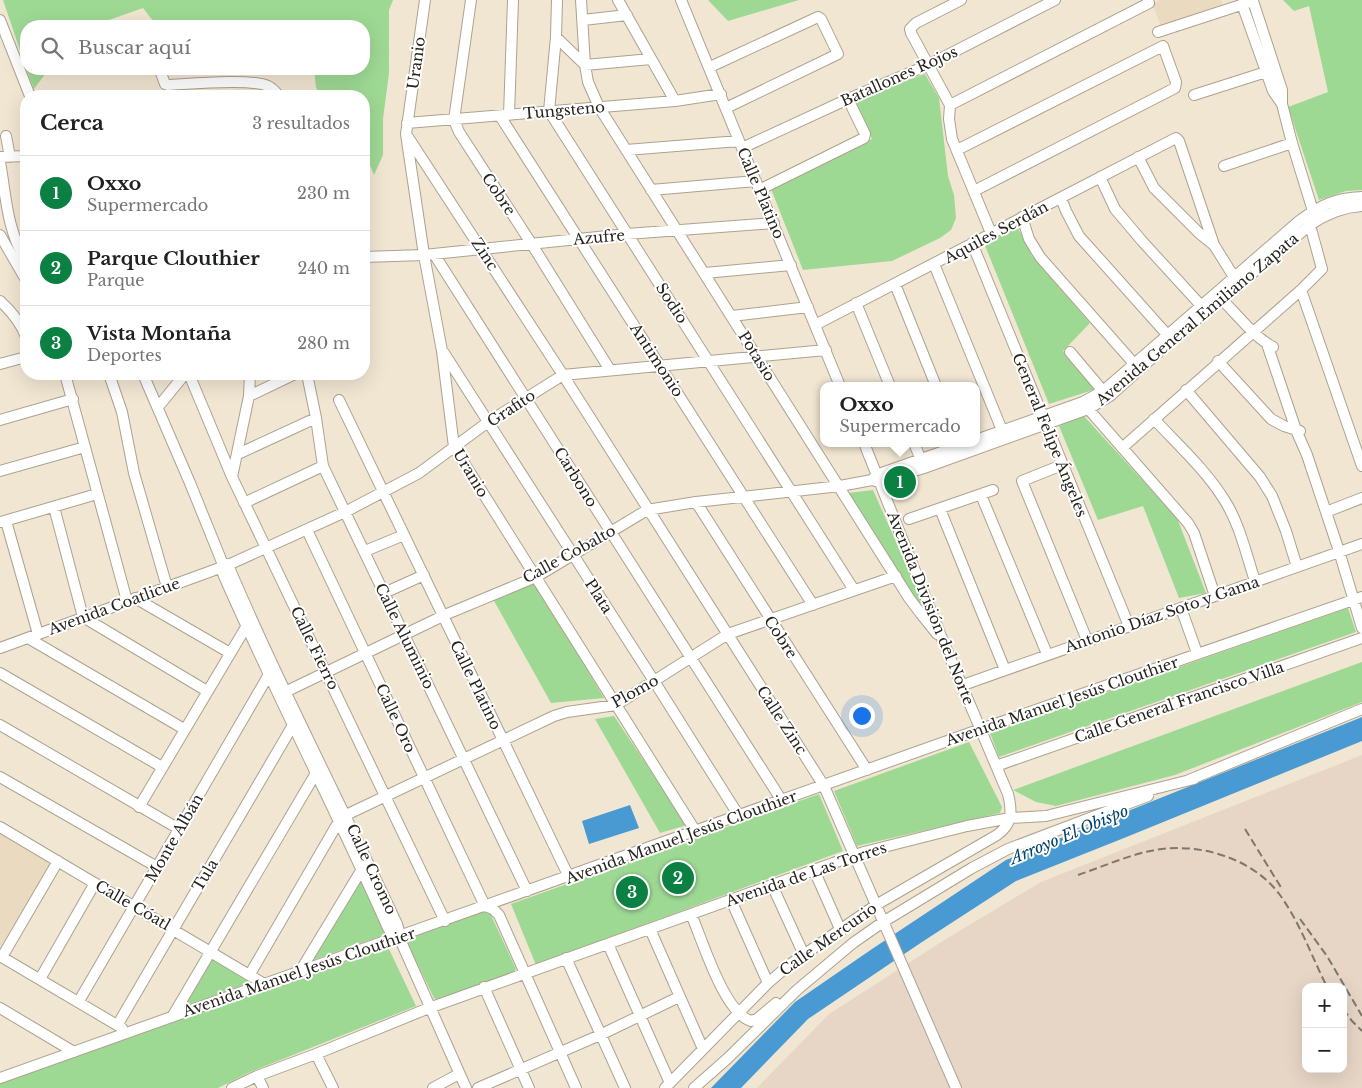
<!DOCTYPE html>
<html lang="es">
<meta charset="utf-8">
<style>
:root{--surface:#fff;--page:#f2f2f2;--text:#202124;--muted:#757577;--line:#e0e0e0;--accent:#0b8043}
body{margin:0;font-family:"Libre Baskerville",serif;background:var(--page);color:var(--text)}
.controls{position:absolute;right:15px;bottom:15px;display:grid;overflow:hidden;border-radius:10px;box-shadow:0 5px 20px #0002}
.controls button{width:45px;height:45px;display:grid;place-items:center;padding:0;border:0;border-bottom:1px solid var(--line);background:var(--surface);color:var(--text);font:25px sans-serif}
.you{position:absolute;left:861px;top:715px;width:18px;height:18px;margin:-12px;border:4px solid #fff;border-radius:50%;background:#1a73e8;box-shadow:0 0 0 8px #1a73e833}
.badge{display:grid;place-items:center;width:32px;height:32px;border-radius:50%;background:var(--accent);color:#fff;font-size:16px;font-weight:700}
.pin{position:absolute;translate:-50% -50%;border:2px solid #fff;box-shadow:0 1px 5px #0006}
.popup{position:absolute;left:820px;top:382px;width:160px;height:65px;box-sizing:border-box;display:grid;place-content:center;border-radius:10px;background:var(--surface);filter:drop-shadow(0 1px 4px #0005);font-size:16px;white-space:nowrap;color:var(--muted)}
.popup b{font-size:19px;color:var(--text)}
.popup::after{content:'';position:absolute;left:50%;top:100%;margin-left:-10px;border:10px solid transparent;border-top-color:var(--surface)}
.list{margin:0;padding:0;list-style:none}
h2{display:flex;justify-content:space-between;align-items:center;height:65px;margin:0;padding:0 20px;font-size:21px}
h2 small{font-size:16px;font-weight:400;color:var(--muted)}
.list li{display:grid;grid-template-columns:32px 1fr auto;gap:15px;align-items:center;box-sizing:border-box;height:75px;padding:0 20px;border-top:1px solid var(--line)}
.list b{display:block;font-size:19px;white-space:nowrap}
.list p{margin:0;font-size:16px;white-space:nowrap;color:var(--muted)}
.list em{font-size:16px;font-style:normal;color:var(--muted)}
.icon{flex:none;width:28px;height:28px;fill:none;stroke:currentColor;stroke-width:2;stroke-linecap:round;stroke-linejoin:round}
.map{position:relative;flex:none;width:1362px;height:1088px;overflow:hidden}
.search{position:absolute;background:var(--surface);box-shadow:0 5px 20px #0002;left:20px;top:20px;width:350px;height:55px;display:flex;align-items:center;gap:12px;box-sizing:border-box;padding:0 18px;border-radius:20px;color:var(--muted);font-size:19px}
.panel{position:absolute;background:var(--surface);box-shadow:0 5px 20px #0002;left:20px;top:90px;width:350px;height:290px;border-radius:20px}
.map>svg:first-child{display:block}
.built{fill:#eadac0}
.industrial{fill:#e7d6c6;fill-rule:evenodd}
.green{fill:#9ed994}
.water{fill:#499ad2}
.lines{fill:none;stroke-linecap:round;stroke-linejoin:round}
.minor-casing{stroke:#ada290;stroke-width:12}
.minor{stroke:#fff;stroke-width:10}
.rail{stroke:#7e776a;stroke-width:2;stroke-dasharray:8 4;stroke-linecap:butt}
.labels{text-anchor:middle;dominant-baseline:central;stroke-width:4;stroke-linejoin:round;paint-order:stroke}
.street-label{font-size:15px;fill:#27231c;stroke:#fff}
.water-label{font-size:16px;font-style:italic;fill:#004267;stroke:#fff}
</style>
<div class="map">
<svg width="1362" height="1088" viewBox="0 0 1362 1088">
<rect width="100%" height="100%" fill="#f1e6d2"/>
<path class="built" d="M1159,0H1221L1223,6L1161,27L1153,5Z
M0,834L51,863L0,947Z"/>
<path class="industrial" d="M1362,755V1088H757L829,1014L946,939L1041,882ZM1306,987H1343V1069H1306Z"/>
<path class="green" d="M3,0H393L389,10V73L383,119V155L374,175L364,151V96H322L316,88L314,69H364V26H157L143,8L92,26H26V68Z
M708,0H799L728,21Z
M1283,0H1362V190L1346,191L1319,200L1288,107L1328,92L1309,6L1294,11Z
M26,69H49L34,89Z
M925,74L939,98L948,176L954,195L956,218L951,230L940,238L892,261L803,270L771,189L872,139L854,99Z
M1017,226L1032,256L1090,323L1063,351L1096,389L1049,404L984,243Z
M1082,414L1177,518L1206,593L1179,598L1143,506L1098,520L1059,426Z
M873,490L926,609L922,610L848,493Z
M535,583L604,698L551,703L493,599Z
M1348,608L1356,632L999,757L990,733Z
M1362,662V702L1175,775L1056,806L1036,802L1013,790Z
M614,716L687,825L660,833L595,719Z
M969,742L1002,807L1000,813L857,846L834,791Z
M819,794L843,851L536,965L511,904Z
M360,876L387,934L313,960Z
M485,911L490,913L516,969L514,973L439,1000L434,998L407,943L409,939Z
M388,947L416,1006L250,1072L218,1088H0V1083Z
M211,958L254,981L181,1008Z"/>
<path class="water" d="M1362,717V741L1124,838L1016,881L922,942L808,1019L741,1088H711L795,1002L872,949L1006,860Z
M630,805L639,828L589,844L582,821Z"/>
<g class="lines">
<g class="minor-casing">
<path id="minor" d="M425,0L406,134L424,255L442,351L454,447L696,832
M471,0L454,120L459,132L531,243L610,370
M557,0L556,37L549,111L854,590
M581,0L585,65L588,82L599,107L909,598L921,614L937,634
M618,0L675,101
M681,0L840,386
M961,0L916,23L910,29L911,33L950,105L949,119L952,139L991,233
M1242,4L1273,91L1282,104
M0,20L30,96
M583,20L627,15
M556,37L585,65L651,59
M710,67L818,17L821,19L838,54L726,108
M161,73L165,84L168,85C189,84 250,78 268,86C272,88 276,92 279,96
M1194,95L1266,72
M950,105L1149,3L1148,0
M509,115L513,0
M500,116L813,605
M407,123L675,101L721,94
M406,134L563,375L824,786L956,1088
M6,136L10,157
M742,148L848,99L928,65L1055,0
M626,150L739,141
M957,150L1163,46L1176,82L1175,88L974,191
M0,157L26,156
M1138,157L1154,188L1199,233L1214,245L1234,277
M0,162C6,195 7,232 26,260
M1224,166L1292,143
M1100,177L1115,209L1142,241L1206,311
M651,190L756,181
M759,190L864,138L865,134L848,99
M1061,198L1066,211L1079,236L1172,340
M1022,217L1029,239L1040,257L1137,367
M0,235L26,280
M972,243L1129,626
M434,254L782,801
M364,257L424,255L627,234L774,223
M934,264L1004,435
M705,273L791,265
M895,284L936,386
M1301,290L1362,466
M1218,296C1236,312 1251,335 1273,347
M0,301C11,311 21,323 26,337
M856,303L890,386
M732,316L808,307
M815,325L1176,138L1179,141L1214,245
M1267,344L1296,430L1307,455L1339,551L1362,628
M1070,352L1103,391
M444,353L654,681L739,816
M1218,361L1271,419L1284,426L1300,431
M0,364L26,357
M65,374L127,601
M109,374L122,412L134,473L167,587
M143,374L190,483L222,562L221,568L224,576C276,695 336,810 388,928L393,934L399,937
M189,374L232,477L445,921
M307,374L316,418L323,466L527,891
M1186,390L1260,477L1272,496L1286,531L1297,567
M249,396L295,374
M339,400L569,877
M1084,404L1188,523L1194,533L1215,596
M158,407L185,374
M1154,419C1178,445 1206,470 1225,501C1240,525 1246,554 1255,581
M0,420L73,399
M976,440L1083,402L1103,391L1299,221C1321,205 1335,198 1362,197
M914,443L923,465
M1122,448L1301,290L1322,269L1310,225L1313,211L1292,143L1282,104V90L1253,1L1158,32
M238,454L316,418
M1062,465L1022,481L1087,640
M0,471L85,447
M232,477L249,396L250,374
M872,480L876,475L967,443
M981,495L1047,654
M696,502L867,770
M244,503L323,466
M54,507L83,617L207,691
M940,509L1005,670
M1326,512L1362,498
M909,519L993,490
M6,521L38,634
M1,522L97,494
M307,530L485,906
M365,551L404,535
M223,563L228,565C280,687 341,804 397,924L399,931V937L466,1088
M384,593L424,575
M135,598L230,653
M1181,608L1197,653
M28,638L184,729
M0,648L228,565L345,512L419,473L488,422L563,375L826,350
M0,673L162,767
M963,685L1362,544
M285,692L447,614L536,577L647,510L696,502L840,486L872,480L879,482L924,468L1088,409L1110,396L1172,340L1310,225C1326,214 1342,207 1362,206
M0,725L179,829
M996,766L1362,638
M0,777L157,867
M1189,780L1362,709
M139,807L246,627
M0,827L266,985
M814,870L841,931
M772,885L804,955
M731,900L768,983
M485,906L493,909L499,915L576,1088
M691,914C702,939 724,1013 751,1021L757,1019L776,1003
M650,929L703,1049
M608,944L670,1083
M0,956L122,1028
M2,957L58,861
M566,958L625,1088
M299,973L362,869
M250,974L339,821L346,815L554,716L567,712L616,705L728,634L896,576
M40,979L95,883
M484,987L529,1088
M79,1001L268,676
M0,1008L74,1052
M172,1017L316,773
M118,1024L293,725
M316,1054L333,1088
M257,1076L263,1088
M0,1078L981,729L1362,597
M232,1088L257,1076L316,1054L429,1008L864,852L967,826L1010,818L1046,816L1194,779
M433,1088L459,1074
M478,1088L600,1035L679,997
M665,1088L768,983L789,965L876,905L997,835C1013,824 1012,810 1008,794L943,641L864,443
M694,1088L728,1058L797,990L853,943L883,922L972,868L1008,849L1148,796"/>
</g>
<use href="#minor" class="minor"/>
<path class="rail" d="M1245,829L1282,889
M1078,875C1102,867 1126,856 1150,851C1196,841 1252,857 1280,895C1300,923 1312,957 1327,987
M1300,919L1327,956L1362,1016
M1343,1009L1352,1021L1362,1031"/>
</g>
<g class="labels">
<g class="street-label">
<text transform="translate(416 63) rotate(-82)">Uranio</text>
<text transform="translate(899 76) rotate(-24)">Batallones Rojos</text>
<text transform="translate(564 110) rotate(-5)">Tungsteno</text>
<text transform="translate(761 193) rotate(67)">Calle Platino</text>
<text transform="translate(499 194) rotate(56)">Cobre</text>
<text transform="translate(996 232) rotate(-28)">Aquiles Serdán</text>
<text transform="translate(599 237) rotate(-5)">Azufre</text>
<text transform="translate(485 254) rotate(57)">Zinc</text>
<text transform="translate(672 303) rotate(57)">Sodio</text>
<text transform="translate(1197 319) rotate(-40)">Avenida General Emiliano Zapata</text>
<text transform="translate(757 356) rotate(58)">Potasio</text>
<text transform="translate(657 360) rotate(57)">Antimonio</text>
<text transform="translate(511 408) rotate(-33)">Grafito</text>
<text transform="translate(1050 435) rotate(68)">General Felipe Ángeles</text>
<text transform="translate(471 473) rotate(59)">Uranio</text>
<text transform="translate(576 477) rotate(58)">Carbono</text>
<text transform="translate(569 554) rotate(-29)">Calle Cobalto</text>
<text transform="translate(599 596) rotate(57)">Plata</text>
<text transform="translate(114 606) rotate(-20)">Avenida Coatlicue</text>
<text transform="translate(931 608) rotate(68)">Avenida División del Norte</text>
<text transform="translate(1162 614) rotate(-19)">Antonio Díaz Soto y Gama</text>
<text transform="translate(405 636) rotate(64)">Calle Aluminio</text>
<text transform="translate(781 637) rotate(57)">Cobre</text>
<text transform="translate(315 648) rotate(64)">Calle Fierro</text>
<text transform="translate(476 685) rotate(64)">Calle Platino</text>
<text transform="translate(635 691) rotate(-29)">Plomo</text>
<text transform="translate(1062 701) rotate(-19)">Avenida Manuel Jesús Clouthier</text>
<text transform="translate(1179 702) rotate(-19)">Calle General Francisco Villa</text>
<text transform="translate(396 718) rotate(65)">Calle Oro</text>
<text transform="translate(782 720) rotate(57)">Calle Zinc</text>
<text transform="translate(681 837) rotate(-20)">Avenida Manuel Jesús Clouthier</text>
<text transform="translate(174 838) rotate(-60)">Monte Albán</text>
<text transform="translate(372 869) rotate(65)">Calle Cromo</text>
<text transform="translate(806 874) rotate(-19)">Avenida de Las Torres</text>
<text transform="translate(205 875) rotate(-59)">Tula</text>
<text transform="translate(133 905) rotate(30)">Calle Cóatl</text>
<text transform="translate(828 939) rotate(-35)">Calle Mercurio</text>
<text transform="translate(299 972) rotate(-19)">Avenida Manuel Jesús Clouthier</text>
</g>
<g class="water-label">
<text transform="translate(1069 834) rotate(-23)">Arroyo El Obispo</text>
</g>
</g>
</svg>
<div class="controls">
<button>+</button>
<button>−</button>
</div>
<div class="you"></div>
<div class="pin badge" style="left:900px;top:482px">1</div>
<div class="popup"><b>Oxxo</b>Supermercado</div>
<div class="pin badge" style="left:678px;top:878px">2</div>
<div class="pin badge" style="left:632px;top:892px">3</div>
<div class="search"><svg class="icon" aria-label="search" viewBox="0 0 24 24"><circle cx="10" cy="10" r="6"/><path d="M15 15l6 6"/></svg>Buscar aquí</div>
<section class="panel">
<h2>Cerca<small>3 resultados</small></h2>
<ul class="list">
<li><span class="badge">1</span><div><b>Oxxo</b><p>Supermercado</p></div><em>230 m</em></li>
<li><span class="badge">2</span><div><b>Parque Clouthier</b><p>Parque</p></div><em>240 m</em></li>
<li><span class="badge">3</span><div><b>Vista Montaña</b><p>Deportes</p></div><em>280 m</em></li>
</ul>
</section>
</div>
